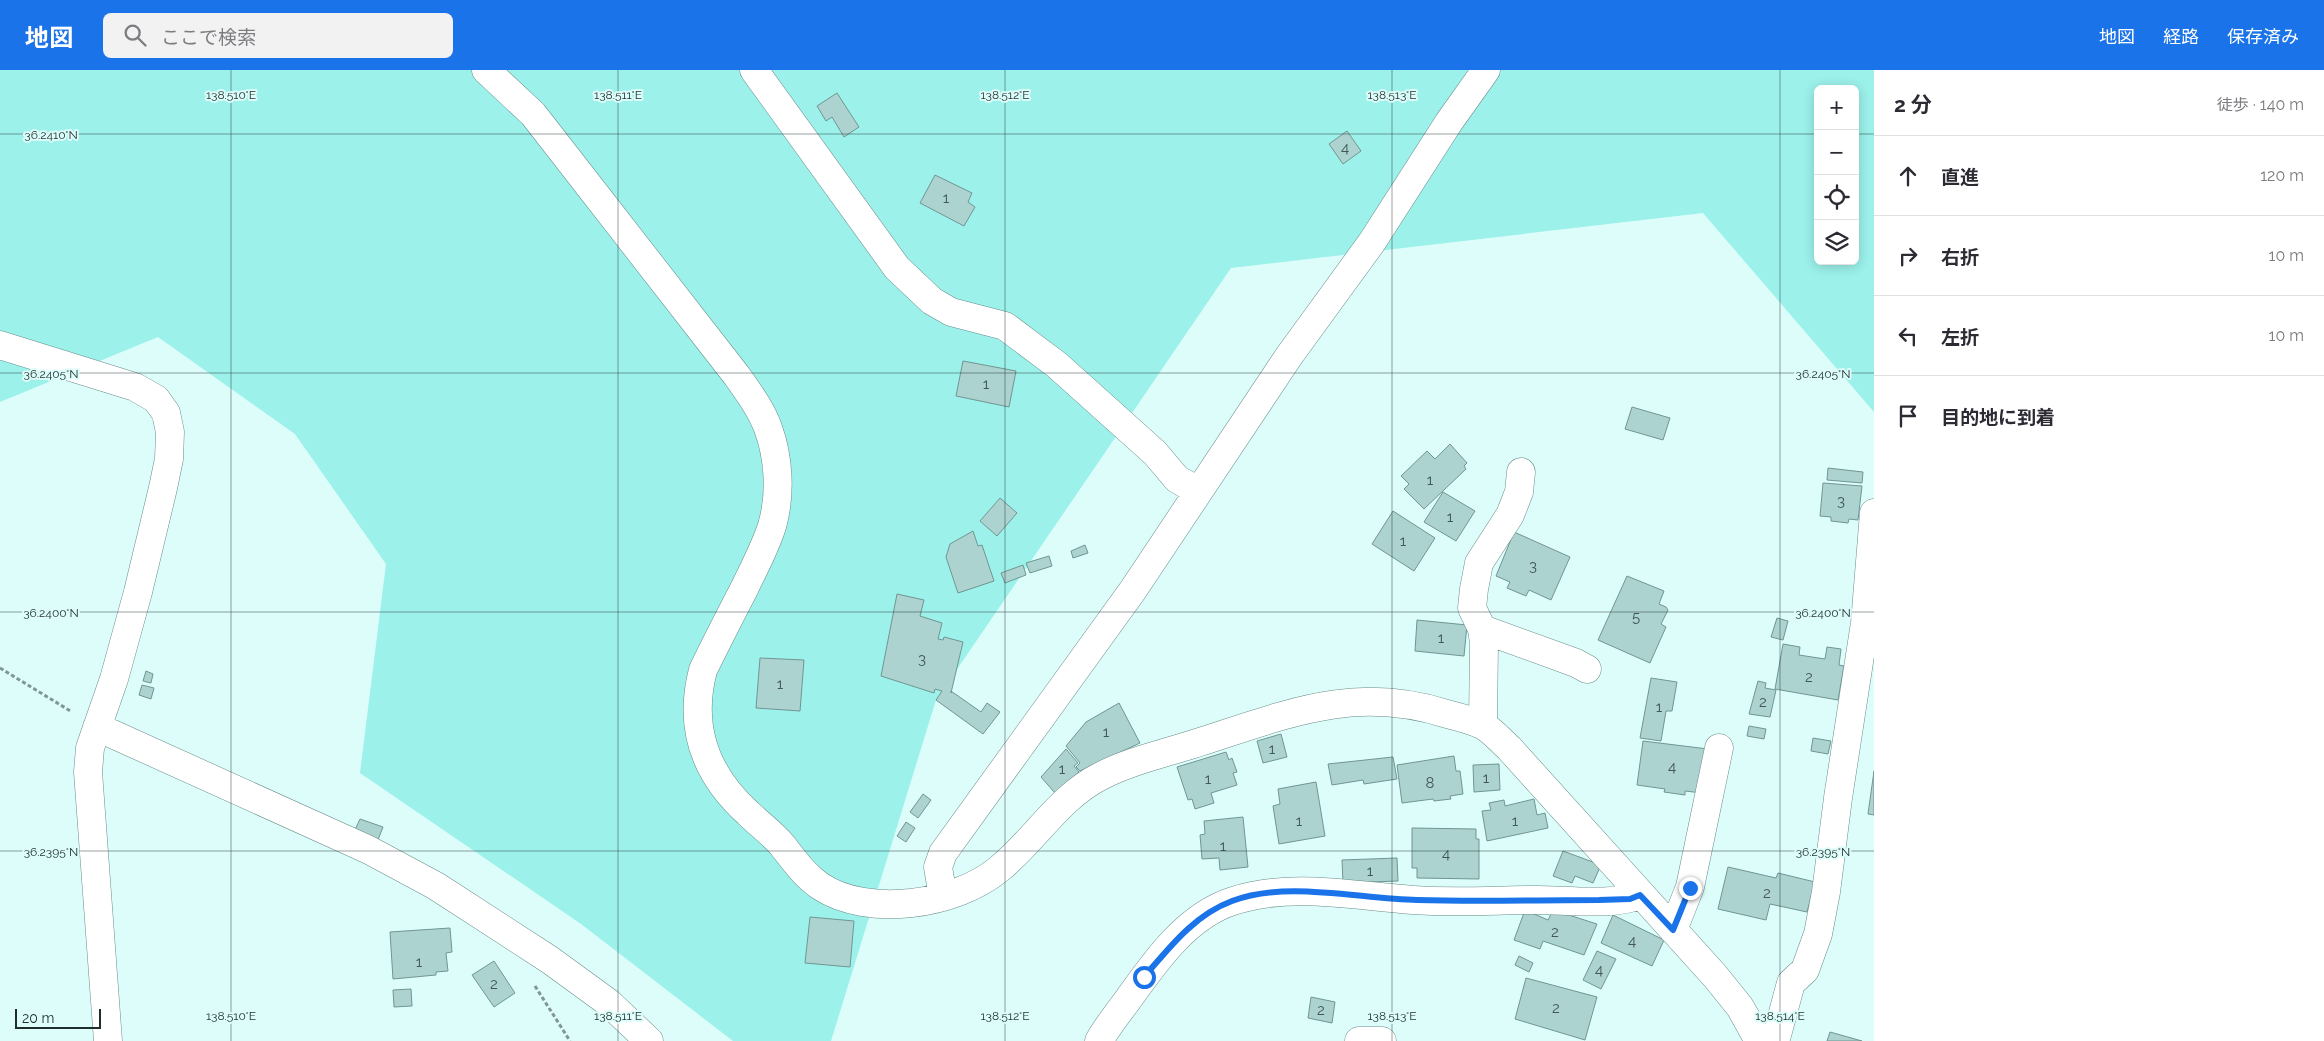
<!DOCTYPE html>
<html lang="ja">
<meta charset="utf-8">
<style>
:root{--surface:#fff;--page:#f2f2f3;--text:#2b2b33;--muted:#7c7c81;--line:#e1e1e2;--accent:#1a73e8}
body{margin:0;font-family:Raleway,"Noto Sans JP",sans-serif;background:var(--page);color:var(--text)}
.controls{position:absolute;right:15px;top:15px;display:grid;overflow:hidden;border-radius:8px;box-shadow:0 2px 12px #0003}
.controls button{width:45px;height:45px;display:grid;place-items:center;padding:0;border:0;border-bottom:1px solid var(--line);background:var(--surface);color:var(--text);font:25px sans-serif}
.scale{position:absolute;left:15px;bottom:12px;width:86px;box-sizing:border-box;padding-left:5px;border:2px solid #1f2e2d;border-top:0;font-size:14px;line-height:18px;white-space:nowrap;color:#1f2e2d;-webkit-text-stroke:4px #ddfdfa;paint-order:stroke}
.stop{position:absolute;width:15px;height:15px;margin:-11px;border:4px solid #1a73e8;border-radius:50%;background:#fff}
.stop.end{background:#1a73e8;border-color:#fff;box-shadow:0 1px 5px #0008}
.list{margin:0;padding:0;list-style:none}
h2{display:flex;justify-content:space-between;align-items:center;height:65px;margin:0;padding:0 20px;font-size:21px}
h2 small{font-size:16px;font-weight:400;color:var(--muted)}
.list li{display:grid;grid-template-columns:32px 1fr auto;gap:15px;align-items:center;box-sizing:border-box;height:80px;padding:0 20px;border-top:1px solid var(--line)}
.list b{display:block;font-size:19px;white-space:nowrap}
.list em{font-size:16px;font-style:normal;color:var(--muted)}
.icon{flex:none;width:28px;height:28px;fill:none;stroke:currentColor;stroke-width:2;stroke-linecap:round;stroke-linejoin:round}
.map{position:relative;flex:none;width:1874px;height:971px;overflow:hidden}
header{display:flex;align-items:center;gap:30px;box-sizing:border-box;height:70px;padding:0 25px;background:var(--accent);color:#fff}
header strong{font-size:24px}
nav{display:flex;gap:28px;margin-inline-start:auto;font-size:18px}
.search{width:350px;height:45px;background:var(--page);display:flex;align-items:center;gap:12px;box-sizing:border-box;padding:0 18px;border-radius:8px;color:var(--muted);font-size:19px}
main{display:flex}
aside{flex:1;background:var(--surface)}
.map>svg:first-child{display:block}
.green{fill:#9cf1eb;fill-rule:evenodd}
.building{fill:#acd3d0;stroke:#709693}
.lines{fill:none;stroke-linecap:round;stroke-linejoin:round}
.minor-casing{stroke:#688d8a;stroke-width:29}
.path{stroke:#809795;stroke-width:3;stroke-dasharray:4 2.5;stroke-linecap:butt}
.minor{stroke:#fff;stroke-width:28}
.route{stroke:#1a73e8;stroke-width:6}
.ticks{fill:none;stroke:#1f2e2d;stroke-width:1;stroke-opacity:0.45}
.labels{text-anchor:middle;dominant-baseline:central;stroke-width:4;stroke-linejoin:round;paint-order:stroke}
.number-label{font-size:15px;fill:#425756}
.ticks-label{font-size:12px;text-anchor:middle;fill:#1f2e2d;stroke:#ddfdfa;stroke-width:4;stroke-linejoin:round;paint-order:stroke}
</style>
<header>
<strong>地図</strong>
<div class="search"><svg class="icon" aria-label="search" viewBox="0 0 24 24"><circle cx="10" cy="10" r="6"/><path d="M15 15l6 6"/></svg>ここで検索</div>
<nav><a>地図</a><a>経路</a><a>保存済み</a></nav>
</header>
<main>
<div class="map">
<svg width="1874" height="971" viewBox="0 0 1874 971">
<rect width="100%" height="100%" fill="#ddfdfa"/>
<path class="green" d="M0,0H1874V342L1703,143L1231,198L936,630L831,971H733L581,854L360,703L386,494L295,364L158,267L0,332ZM1818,19H1855V191H1818Z"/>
<path class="building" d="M837,23L859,57L844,67L832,47L826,51L817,36Z
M1347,61L1361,81L1343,94L1329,74Z
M935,105L972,123L968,132L975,137L964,156L920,133Z
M963,291L1016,301L1009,337L956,326Z
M1632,337L1670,348L1663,370L1625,359Z
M1450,374L1467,393L1464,396L1466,399L1424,439L1404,419L1409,414L1401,406L1427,381L1435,389Z
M1828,398L1863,402L1862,413L1827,410Z
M1823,413L1862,416L1858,450L1849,449L1848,453L1831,451V447L1820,446Z
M1443,422L1475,441L1456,471L1424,452Z
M1000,428L1017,443L997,466L980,451Z
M1393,441L1435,468L1414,501L1372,474Z
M973,461L978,476L982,475L994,511L958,523L946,487L950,474Z
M1514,462L1570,487L1551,530L1529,520L1526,526L1507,518L1510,512L1496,506Z
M1085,475L1088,483L1073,488L1071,481Z
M1049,486L1052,496L1030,503L1026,493Z
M1023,495L1026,505L1005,513L1001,503Z
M1627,506L1664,521L1659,534L1666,537L1668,540L1661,554L1666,557L1650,593L1598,570Z
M897,524L924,530L920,546L942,553L938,569L943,570L944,567L963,572L951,623V621L981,642L987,633L1000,642L983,664L936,630L942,621L935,619L934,623L881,606Z
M1777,548L1788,551L1783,570L1771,567Z
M1417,550L1467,555L1464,586L1415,581Z
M1783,574L1800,577L1799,585L1825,589L1827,577L1841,579L1839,595L1844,596L1838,630L1775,619Z
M760,588L804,590L800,641L756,638Z
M146,601L153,604L151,613L143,611Z
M1651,608L1677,612L1672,641H1666L1661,671L1640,668Z
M1758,611L1766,613L1765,618L1776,620L1770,647L1749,644Z
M142,615L154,618L151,629L139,625Z
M1119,633L1140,673L1080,701L1076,697L1080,693L1066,676L1086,652Z
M1749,656L1766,659L1764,669L1747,666Z
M1281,664L1287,687L1263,693L1257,671Z
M1813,668L1831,671L1828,684L1811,681Z
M1643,671L1708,679L1702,723L1685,721V725L1664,722L1665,719L1637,715Z
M1066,679L1078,693L1074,696L1079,702L1055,723L1041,707Z
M1226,682L1229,690L1232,688L1237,702L1233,703L1237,715L1211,723L1214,733L1195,739L1192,729L1188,730L1177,697Z
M1454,686L1456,701H1460L1463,724L1450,726L1451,729L1434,731L1433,729L1402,733L1397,695Z
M1393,687L1397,709L1364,714L1363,710L1332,715L1328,694Z
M1499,694L1500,720L1474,722L1473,695Z
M1874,701V745L1868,744Z
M1316,712L1325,766L1279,774L1273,736L1280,734L1278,719Z
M923,724L931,730L918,748L910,742Z
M1534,729L1537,745L1545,743L1548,758L1487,771L1482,741L1491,740L1489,733L1504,730L1505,736Z
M1243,747L1248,797L1220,800L1219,788L1202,789L1200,765L1205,764L1204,751Z
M360,749L383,757L376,775L353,764Z
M906,752L915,758L906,772L897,766Z
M1412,758L1476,759V769H1479V809L1417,808V798H1412Z
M1563,781L1601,795L1593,813L1575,806L1572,813L1553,806Z
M1397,788L1398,811L1343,813L1342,790Z
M1728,797L1776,808L1778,803L1815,812L1807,842L1770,834L1766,850L1718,839Z
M1525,840L1548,850L1553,840L1597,854L1584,885L1543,871L1540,879L1514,870Z
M1613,845L1664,870L1652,896L1601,873Z
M810,847L854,851L850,897L805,893Z
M450,858L452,882L446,883L448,901L436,902V905L393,909L390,862Z
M1597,881L1616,889L1601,919L1583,910Z
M1519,886L1533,893L1529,902L1515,895Z
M494,891L515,923L494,937L472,905Z
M1526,908L1597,927L1585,970L1515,949Z
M411,919L412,936L394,937L393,920Z
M1311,927L1335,932L1332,953L1308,948Z
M1830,962L1862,971H1827Z"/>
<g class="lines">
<g class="minor-casing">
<path id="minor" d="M486,0L533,44L737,306C749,323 761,339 768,358C779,388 781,425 772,456C765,478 754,498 744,519C730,546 716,573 703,600C688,657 705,704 748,743C759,754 772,763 782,775C794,790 804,805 820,816C868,848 956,835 999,799C1035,770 1059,727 1101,706C1132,690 1170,682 1203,671C1290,643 1356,615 1447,644C1459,647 1471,650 1482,655C1492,660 1501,671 1509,678L1715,906L1740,937L1759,971
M754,0L897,198L932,231L951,242L1005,256L1057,295L1155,383L1177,409L1198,421
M0,275L135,317L156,329L166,343L170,362L169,389L163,418L138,522L114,609L90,678L88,702L108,971
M1482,559L1576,593L1587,599
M1483,655L1484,573L1482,559L1472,538L1474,519L1479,493L1510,445L1519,422L1521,402
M97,657L369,780L436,816L550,890L609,933L649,971
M943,827L938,797L943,783L1133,520L1289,286L1372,172L1449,52L1486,0
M1673,860L1690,817L1719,678
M1099,971C1107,957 1117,944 1127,931C1154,893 1186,846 1233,831C1290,812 1355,826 1413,830C1455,833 1497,830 1538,830C1567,830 1614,836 1640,825
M1359,971H1382
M1767,971L1777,965L1791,913L1805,900L1818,864L1826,822L1838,728L1865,553L1874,443"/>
</g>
<path class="path" d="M0,598L72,642
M535,916L570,971"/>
<use href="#minor" class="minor"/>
</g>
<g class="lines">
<path class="route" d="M1144,907C1169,878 1194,845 1232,831C1287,810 1359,829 1417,830C1477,832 1538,830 1599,830L1630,829L1640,825L1673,860L1690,818"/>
</g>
<path class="ticks" d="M231,0V971M618,0V971M1005,0V971M1392,0V971M1780,0V971M0,64H1818M1855,64H1874M0,303H1874M0,542H1874M0,781H1874"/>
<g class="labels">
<g class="number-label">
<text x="1345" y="78">4</text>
<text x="946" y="128">1</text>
<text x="986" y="314">1</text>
<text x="1430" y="410">1</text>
<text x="1841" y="431">3</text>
<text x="1450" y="447">1</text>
<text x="1403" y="471">1</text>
<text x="1533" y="496">3</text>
<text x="1636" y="547">5</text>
<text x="1441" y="568">1</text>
<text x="922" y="589">3</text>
<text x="1809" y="607">2</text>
<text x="780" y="614">1</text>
<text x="1763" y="632">2</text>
<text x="1659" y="637">1</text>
<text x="1106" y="662">1</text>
<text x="1272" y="679">1</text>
<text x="1672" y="697">4</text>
<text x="1062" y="699">1</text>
<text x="1486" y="708">1</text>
<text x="1208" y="709">1</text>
<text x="1430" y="713">8</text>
<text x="1299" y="751">1</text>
<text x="1515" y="751">1</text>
<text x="1223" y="776">1</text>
<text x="1446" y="784">4</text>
<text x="1370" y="801">1</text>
<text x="1767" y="823">2</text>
<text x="1555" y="862">2</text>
<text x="1632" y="871">4</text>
<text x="419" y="892">1</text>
<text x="1599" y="900">4</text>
<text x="494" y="914">2</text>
<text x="1556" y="938">2</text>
<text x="1321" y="940">2</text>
</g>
</g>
<g class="ticks-label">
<text x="231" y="29">138.510°E</text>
<text x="618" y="29">138.511°E</text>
<text x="1005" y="29">138.512°E</text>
<text x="1392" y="29">138.513°E</text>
<text x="51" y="69">36.2410°N</text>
<text x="51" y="308">36.2405°N</text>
<text x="1823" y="308">36.2405°N</text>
<text x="51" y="547">36.2400°N</text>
<text x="1823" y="547">36.2400°N</text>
<text x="51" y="786">36.2395°N</text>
<text x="1823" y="786">36.2395°N</text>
<text x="231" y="950">138.510°E</text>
<text x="618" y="950">138.511°E</text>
<text x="1005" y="950">138.512°E</text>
<text x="1392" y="950">138.513°E</text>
<text x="1780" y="950">138.514°E</text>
</g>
</svg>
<div class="controls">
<button>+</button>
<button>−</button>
<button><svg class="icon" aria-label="locate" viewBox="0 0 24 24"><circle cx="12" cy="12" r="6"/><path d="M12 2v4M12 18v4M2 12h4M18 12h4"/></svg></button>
<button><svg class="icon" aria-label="layers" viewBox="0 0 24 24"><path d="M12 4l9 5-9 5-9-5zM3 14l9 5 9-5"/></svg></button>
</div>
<div class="scale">20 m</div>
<div class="stop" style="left:1144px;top:907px"></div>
<div class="stop end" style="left:1690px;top:818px"></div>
</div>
<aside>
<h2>2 分<small>徒歩 · 140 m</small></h2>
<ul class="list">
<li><svg class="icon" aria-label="ahead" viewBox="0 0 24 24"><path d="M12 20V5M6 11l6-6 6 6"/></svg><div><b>直進</b></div><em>120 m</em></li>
<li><svg class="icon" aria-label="right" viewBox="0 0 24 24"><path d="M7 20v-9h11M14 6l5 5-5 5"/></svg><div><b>右折</b></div><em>10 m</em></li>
<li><svg class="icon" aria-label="left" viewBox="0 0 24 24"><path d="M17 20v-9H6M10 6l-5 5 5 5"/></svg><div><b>左折</b></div><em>10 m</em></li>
<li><svg class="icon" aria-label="arrive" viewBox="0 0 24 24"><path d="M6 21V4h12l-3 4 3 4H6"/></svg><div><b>目的地に到着</b></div></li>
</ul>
</aside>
</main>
